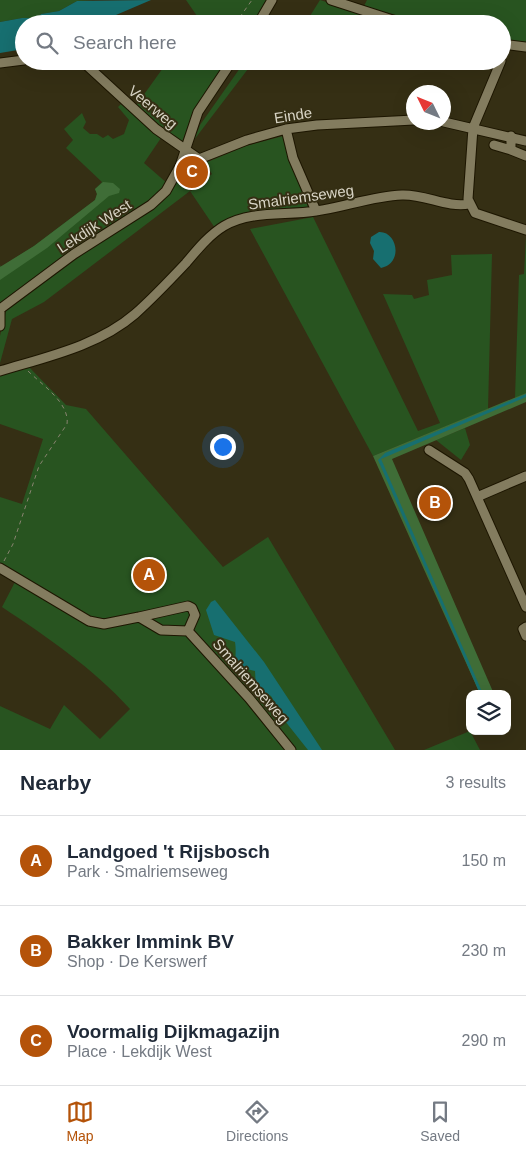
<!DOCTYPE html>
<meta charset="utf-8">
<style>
:root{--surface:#fff;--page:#f2f2f3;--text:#1f2937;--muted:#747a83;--line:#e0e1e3;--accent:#b45309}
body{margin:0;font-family:Helvetica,sans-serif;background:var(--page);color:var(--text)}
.controls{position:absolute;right:15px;bottom:15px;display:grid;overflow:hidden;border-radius:10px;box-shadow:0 5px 20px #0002}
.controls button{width:45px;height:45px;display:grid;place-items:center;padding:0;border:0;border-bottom:1px solid var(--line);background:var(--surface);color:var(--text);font:25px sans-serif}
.compass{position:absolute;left:406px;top:85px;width:45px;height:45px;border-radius:50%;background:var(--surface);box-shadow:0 5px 20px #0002;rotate:313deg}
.you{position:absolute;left:222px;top:446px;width:18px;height:18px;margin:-12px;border:4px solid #fff;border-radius:50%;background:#1a73e8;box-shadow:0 0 0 8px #1a73e833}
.badge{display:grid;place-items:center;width:32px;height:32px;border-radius:50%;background:var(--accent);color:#fff;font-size:16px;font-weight:700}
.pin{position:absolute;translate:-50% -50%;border:2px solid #fff;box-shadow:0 1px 5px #0006}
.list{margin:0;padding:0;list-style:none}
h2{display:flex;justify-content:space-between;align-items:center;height:65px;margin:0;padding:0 20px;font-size:21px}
h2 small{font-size:16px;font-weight:400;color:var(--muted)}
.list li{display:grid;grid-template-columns:32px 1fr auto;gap:15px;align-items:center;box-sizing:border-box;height:90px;padding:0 20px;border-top:1px solid var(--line)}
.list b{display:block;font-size:19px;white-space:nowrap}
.list p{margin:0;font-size:16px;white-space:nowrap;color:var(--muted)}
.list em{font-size:16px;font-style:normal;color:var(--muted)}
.icon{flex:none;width:28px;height:28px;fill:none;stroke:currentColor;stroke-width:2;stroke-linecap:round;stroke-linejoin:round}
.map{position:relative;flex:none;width:526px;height:750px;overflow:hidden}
.search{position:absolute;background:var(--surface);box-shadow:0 5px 20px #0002;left:15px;right:15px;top:15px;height:55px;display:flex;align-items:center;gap:12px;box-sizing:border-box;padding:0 18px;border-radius:28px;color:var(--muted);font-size:19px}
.sheet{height:335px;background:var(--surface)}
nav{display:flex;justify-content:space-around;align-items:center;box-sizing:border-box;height:70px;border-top:1px solid var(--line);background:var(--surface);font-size:14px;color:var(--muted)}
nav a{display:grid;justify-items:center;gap:2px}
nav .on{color:var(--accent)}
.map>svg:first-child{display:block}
.green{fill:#285420}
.forest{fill:#3f6d37}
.water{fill:#176f70}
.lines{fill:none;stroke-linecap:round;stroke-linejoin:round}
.minor-casing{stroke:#1d1600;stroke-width:11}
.path{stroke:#898470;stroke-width:1;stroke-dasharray:4 4;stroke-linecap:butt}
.minor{stroke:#837c5f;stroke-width:9}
.labels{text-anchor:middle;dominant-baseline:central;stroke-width:4;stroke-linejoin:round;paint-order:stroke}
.street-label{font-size:15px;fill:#d8d4c5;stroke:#352f14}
</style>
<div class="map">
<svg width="526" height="750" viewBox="0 0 526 750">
<rect width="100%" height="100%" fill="#352f14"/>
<path class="green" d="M0,0H94L77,1L59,11L41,14L38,18H22L0,22Z
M186,0H269L253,24H196L197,16Z
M320,0L382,20L380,24H305Z
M367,0H526V43L502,41V24H428L364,6Z
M168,61H228L192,114L182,142H178L135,107Z
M245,61H254L194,140L200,125Z
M121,104L161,138L144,163L168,184L153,198L0,306V265L1,267L34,246L95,200L97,194L95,189L102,182L66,148L73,140L64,129L82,113L86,122L83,128L90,134H97L103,138L108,135L113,139L124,134L129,120L118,107Z
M283,136L308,207C272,209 246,209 215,228L190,191L44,302L12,319L0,363V336L7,307L74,258L161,200L175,185L177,177L191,191L212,174L205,163L246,146Z
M313,217L418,431L440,423L383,294L412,295L414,299L429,295L427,280L452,275L451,255L492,254L488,409L373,456L250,229Z
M526,237V393L515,398L519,275L524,274Z
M29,367L66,405L86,409L223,567L268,537L395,750H0V706L50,729L64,705L100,739L130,709C93,668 47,637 2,607L16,580L0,571V497L22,504L43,439L0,424V376Z
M465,428L470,445L461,460L436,440Z
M470,731L480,750H424Z"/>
<path class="forest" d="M103,182L113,183L120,189L119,193L109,196L47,248L0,280V267L34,246L95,200L97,194L95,189Z
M526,393V402L392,459L494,694H480L373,456Z"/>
<path class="water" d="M151,0L102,21L92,20L88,24H24V49L0,53V22L22,18H38L41,14L59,11L77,1Z
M379,232C397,231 404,263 381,268L373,259L374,251L370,243L371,237Z
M526,394V397L381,459L483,694H480L378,460L385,453Z
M215,600L264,662L322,750H308L285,721L271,696L256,688L255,671C228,665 238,661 235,642L214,635L206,610L211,602Z"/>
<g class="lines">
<g class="minor-casing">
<path id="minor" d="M331,0L405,24
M258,24L272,0
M502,44L526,47
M82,61L156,129L199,159L247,140L286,129L317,125L414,120
M501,61L473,128L468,199L475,213L526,230
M0,63L24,60
M444,122L526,141
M286,129L293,158L316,211
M511,136V150L526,156
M494,145L511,150
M0,309L74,254L151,205L166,191L180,166L198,112L232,61
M0,312V326
M0,371C46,357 98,346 135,314C153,298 170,280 186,263C197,250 209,235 224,226C251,210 286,216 316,211C345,207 373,196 402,195C425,194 447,208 469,204
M429,450L465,473L469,479L526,607
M477,497L526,476
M0,568L89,621L104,624L139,617L161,630L188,631L249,698L291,750
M139,617L188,606L192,608L195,615L188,631
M526,627L523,629L526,636"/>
</g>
<path class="path" d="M235,24L252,0
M4,561L13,544L39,466L67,424C70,403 41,384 28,371"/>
<use href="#minor" class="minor"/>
</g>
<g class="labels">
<g class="street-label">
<text transform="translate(153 107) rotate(40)">Veerweg</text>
<text transform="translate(293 115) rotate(-9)">Einde</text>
<text transform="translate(301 197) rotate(-8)">Smalriemseweg</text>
<text transform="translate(94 226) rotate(-33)">Lekdijk West</text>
<text transform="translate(251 681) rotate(49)">Smalriemseweg</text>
</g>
</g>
</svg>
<div class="controls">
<button><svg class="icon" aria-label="layers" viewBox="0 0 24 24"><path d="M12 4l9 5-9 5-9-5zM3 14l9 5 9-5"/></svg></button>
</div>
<svg class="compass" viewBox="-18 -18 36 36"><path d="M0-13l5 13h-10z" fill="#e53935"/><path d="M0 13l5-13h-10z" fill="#747a83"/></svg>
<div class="you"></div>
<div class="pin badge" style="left:149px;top:575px">A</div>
<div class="pin badge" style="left:435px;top:503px">B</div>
<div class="pin badge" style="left:192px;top:172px">C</div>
<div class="search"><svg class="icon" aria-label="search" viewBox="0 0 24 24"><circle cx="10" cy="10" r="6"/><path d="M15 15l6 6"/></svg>Search here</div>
</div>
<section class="sheet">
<h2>Nearby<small>3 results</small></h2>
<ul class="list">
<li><span class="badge">A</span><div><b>Landgoed 't Rijsbosch</b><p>Park · Smalriemseweg</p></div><em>150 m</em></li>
<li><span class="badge">B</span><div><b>Bakker Immink BV</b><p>Shop · De Kerswerf</p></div><em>230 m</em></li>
<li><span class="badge">C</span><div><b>Voormalig Dijkmagazijn</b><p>Place · Lekdijk West</p></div><em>290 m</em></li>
</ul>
</section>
<nav>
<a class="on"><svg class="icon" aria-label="map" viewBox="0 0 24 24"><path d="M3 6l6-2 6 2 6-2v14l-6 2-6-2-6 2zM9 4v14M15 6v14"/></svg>Map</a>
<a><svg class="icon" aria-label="directions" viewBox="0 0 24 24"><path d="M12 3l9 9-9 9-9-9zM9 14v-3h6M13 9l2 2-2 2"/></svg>Directions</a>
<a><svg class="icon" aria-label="saved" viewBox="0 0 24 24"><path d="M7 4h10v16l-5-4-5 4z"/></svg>Saved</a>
</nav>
